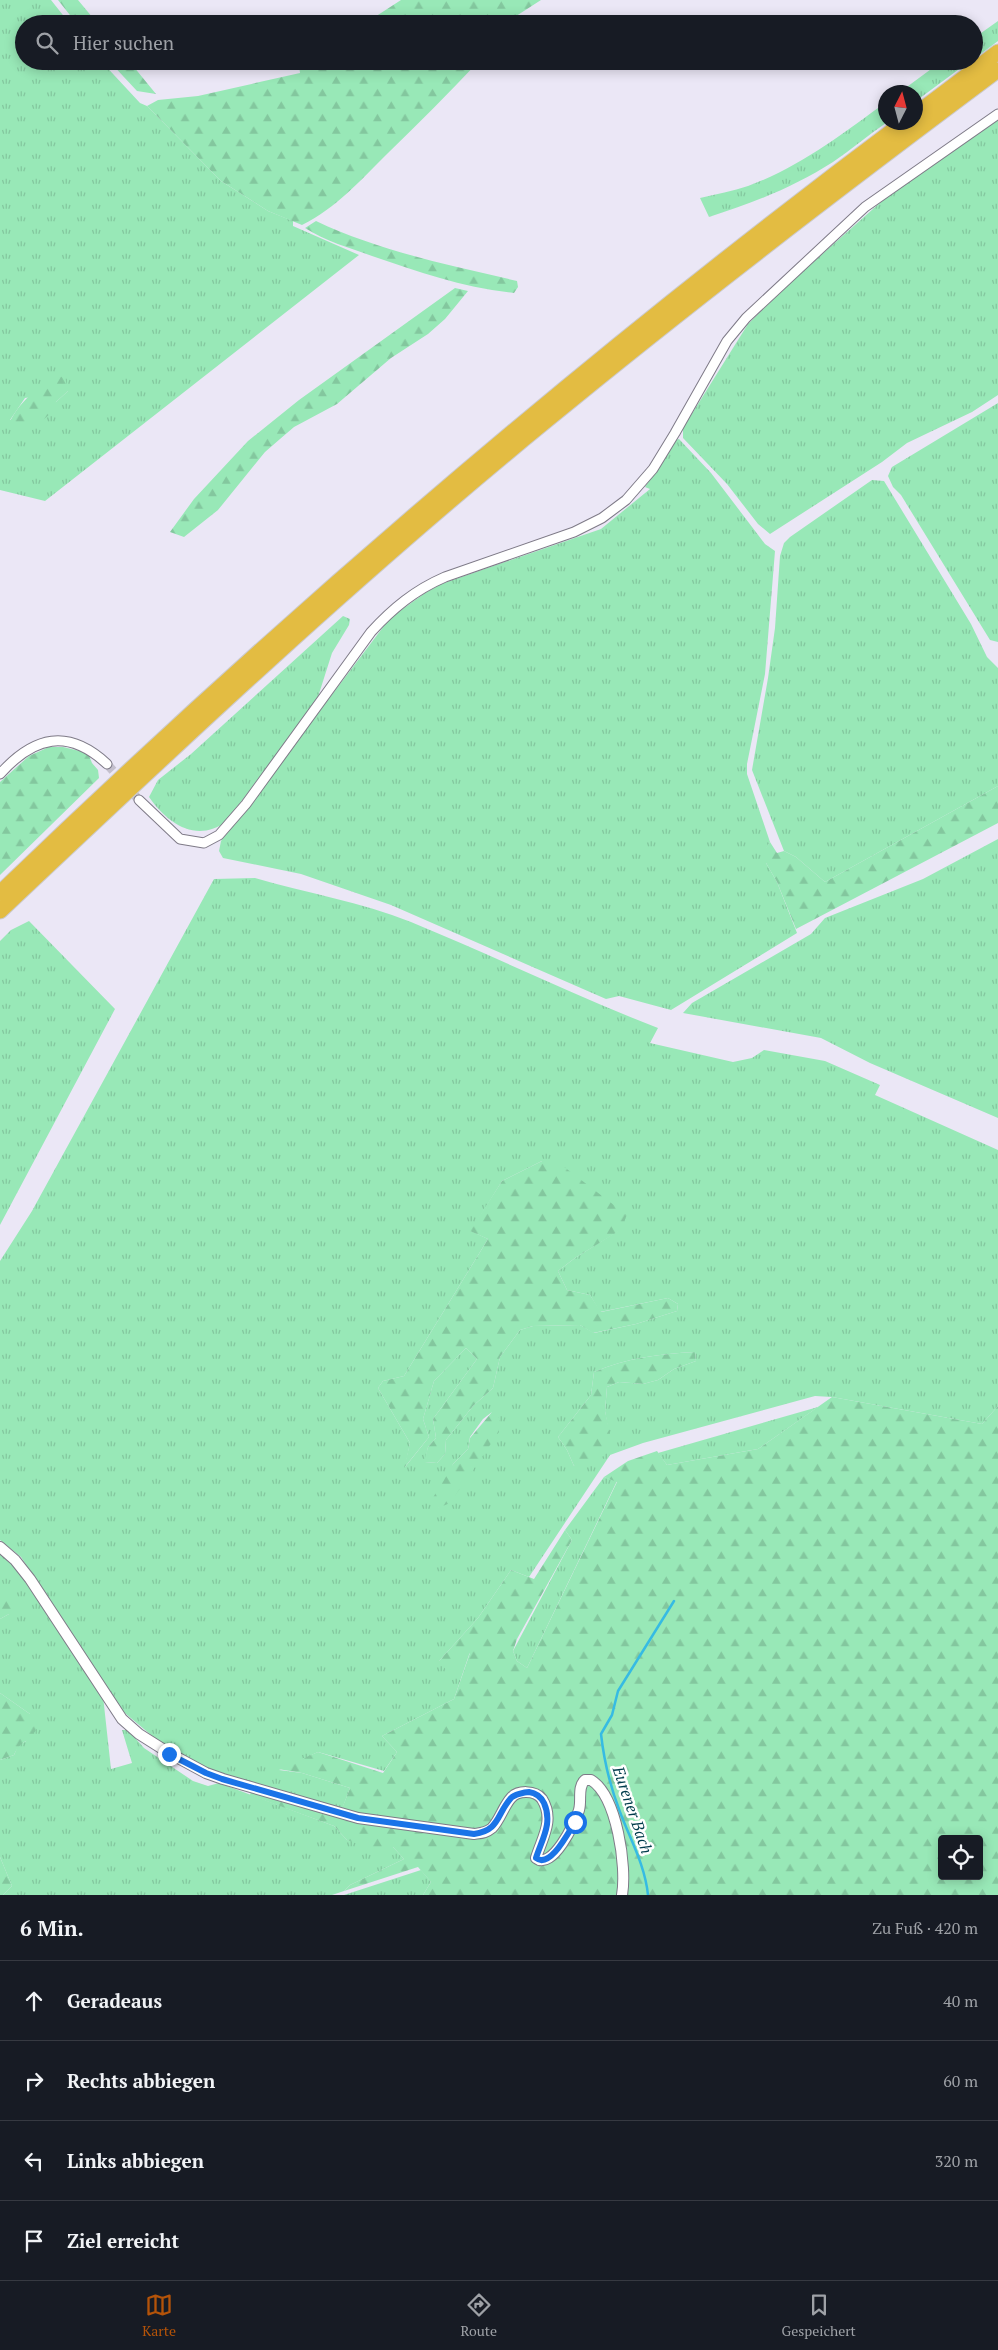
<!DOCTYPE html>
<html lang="de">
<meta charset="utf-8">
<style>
:root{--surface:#171b24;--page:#20242c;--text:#f1f3f6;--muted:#9ea1a6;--line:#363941;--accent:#b45309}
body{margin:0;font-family:"PT Serif",serif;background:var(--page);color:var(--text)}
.controls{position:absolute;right:15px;bottom:15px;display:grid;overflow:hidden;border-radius:5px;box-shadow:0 2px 12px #0003}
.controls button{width:45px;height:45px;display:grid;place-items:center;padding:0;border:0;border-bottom:1px solid var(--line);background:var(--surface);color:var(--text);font:25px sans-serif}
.compass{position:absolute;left:878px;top:85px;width:45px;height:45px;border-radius:50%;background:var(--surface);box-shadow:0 2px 12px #0003;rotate:6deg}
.stop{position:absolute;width:15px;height:15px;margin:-11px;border:4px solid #1a73e8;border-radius:50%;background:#fff}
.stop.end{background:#1a73e8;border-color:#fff;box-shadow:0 1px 5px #0008}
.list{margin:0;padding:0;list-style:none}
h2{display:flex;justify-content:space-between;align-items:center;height:65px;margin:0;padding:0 20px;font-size:21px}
h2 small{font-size:16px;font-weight:400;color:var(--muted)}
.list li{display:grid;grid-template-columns:32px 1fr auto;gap:15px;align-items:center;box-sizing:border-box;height:80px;padding:0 20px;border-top:1px solid var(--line)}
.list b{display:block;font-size:19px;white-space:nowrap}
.list em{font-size:16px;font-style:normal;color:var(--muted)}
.icon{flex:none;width:28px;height:28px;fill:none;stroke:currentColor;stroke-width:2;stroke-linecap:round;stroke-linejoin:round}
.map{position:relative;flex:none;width:998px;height:1895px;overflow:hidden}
.search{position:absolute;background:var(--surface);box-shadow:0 2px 12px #0003;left:15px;right:15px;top:15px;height:55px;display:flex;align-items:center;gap:12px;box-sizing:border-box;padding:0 18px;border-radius:28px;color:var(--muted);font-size:19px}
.sheet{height:385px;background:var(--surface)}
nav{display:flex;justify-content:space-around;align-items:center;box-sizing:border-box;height:70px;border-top:1px solid var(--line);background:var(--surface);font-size:14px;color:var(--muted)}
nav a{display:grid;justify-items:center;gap:2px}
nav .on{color:var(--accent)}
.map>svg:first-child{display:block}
.grass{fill:url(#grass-tufts);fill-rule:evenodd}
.forest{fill:url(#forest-firs);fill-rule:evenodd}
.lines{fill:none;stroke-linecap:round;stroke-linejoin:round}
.stream{stroke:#36bbe3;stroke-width:2.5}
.minor-tunnel{stroke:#c4c0cd;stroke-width:9;stroke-dasharray:9 4.5;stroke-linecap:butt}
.minor-casing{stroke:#7e7a87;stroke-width:11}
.tertiary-casing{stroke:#7e7a87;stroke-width:12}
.motorway-casing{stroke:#cbcacc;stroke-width:17}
.minor{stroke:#fff;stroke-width:9}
.tertiary{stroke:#fff;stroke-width:10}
.motorway{stroke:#e3bc42;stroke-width:15}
.route{stroke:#1a73e8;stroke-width:6}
.labels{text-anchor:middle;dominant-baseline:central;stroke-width:5;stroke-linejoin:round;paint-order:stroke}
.water-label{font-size:16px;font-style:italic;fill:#003c4c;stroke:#fff}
</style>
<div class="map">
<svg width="998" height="1895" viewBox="0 0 998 1895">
<defs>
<pattern id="grass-tufts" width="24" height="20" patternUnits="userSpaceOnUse" patternTransform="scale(1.25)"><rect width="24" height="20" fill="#98e8b7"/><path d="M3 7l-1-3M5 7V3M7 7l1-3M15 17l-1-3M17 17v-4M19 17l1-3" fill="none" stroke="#83c79e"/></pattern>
<pattern id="forest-firs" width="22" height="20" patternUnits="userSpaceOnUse" patternTransform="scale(1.25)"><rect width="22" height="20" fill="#98e8b7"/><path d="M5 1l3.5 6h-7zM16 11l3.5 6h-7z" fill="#83c79e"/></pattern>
</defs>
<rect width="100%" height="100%" fill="#ebe7f6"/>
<path class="grass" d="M0,0H51L70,24H24V61H101L140,103L147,106L221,181L268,211L293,221V226L359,255L45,501L0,490ZM68,391L56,402L10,420L25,398Z
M998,21V41L974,59V38Z
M942,61H970L916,101V92H900Z
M885,103L886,123C868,135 851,150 833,162C794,187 753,203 709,217L700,198C716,194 733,191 748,186C800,167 842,134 885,103Z
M998,119V395L972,412L907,443L882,462L770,534L758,524L727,484L683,438V428L748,324L793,280L891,193Z
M998,403V642L990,640L901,495L893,487L888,476L892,467Z
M679,439L711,473L765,544L775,551L765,674L747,764V774L770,842L766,849V863L777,882L797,933L671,1010L619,996L606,999L391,905L301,874L223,858L219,851L221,841L390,618L425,593L441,584L601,529L650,489L645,487L676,440Z
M872,480L884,481L971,624L987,657L998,668V786L825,882L796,857L784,851L752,770L768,678L775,628L780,556L784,543L790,537Z
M343,616L350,619L349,625L332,653L317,700L226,822C196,843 168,824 149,797L158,780L191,754Z
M998,839V1118L870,1063L821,1038L683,1013L692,1003L811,934L825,918L923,879Z
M255,878C307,893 361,902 411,922C494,956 575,996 658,1028L650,1043L733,1062L752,1058L764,1050L825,1061L880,1085L875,1095L998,1150V1406L982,1424L832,1397L815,1396L643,1443L610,1455L529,1577L511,1570L478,1618L439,1661L470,1652L454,1699L382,1736L397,1752L384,1771L318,1752L279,1770L302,1773L350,1788L342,1809L201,1768L163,1745L120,1709L21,1557L0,1540V1261L32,1211L214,879ZM542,1161L618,1231L575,1258L558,1271L567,1290L590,1295L600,1312L668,1298L678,1304L677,1311L636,1324L594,1333L580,1325L533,1326L520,1330L500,1357L493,1388L473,1406L446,1440L445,1454L437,1463L425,1462L428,1447L436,1438L433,1419L477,1359L466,1348L434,1381L423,1419L429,1437L405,1467L410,1443L378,1388L383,1381L404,1376L488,1239L471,1231L502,1181ZM695,1352L696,1361L674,1369L658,1380L643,1384L619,1382L607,1387L605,1411L609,1434L574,1466L567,1450L558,1437L591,1395L594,1372C626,1358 660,1354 695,1352ZM492,1412L438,1508L453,1464L468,1449L470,1437L483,1419Z
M29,921L115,1009L0,1225V941L11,930Z
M818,1407L758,1449L667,1465L658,1453Z
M604,1477L617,1481L527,1668L517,1661L513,1651L572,1540L565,1530Z
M0,1552L14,1563L103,1696L111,1769L132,1763L122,1730H128L144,1748L193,1781L208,1786L219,1783L334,1826L347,1840L393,1847L404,1859L350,1885L344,1891L332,1895H3L12,1886L0,1857V1760L14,1755L18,1746L26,1741L30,1714L0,1693V1619L9,1614L0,1596Z
M421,1870L431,1882L423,1895H344Z"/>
<path class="forest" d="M58,0H78L98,24H77Z
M401,0H541L510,20L511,24H364Z
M109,61H129L156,94L137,91Z
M305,61H479C449,93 418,124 387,154C360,181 336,208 302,225L268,211L221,181L147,106L158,100L198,96L300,73L299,65Z
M316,221C379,251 449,265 517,281L518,287L514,293C464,288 419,272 372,256C350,248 325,241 305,228Z
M455,288L468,291L445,319L428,334L391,358L337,404L294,427L280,439L265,452L218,510L184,537L170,532L194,499L248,441L299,400Z
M56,376L65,377L68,391L56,402C54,418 29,428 16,434L8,426C17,404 36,388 56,376Z
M49,747H63L88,753L92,763L98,770L99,778L0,875V782L29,756Z
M998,786V823L796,929L777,882L766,863V848L770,842L777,853L784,851L796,857L825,882Z
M555,1160L627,1215L619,1231L575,1258L558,1271L567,1290L590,1295L601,1312L668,1298L678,1304L677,1311L636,1324L593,1333L580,1325L533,1326L520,1330L500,1357L493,1388L473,1406L446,1440L445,1454L437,1463L424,1462L428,1447L436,1438L433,1419L477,1359L466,1348L434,1381L423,1419L429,1437L404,1468L410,1443L378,1388L383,1381L404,1376L488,1239L470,1231L502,1181L542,1161Z
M695,1352L696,1361L674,1369L658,1380L643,1384L619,1382L607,1387L605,1411L612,1443L604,1456L574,1466L567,1450L558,1437L591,1395L594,1372C626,1358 660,1354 695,1352Z
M832,1397L982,1424L998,1406V1895H423L431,1882L418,1867L344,1891L350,1885L404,1859L393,1847L377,1851L347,1840L334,1826L250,1795L251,1791L339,1816L350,1788L302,1773L278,1769L318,1752L383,1773L397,1752L382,1736L454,1699L470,1653L447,1671L439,1661L478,1618L511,1570L534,1579L565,1530L572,1540L517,1639L513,1651L517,1661L527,1668L617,1482L604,1477L628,1461L657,1451L667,1465L758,1449ZM942,1839H979V1876H942Z
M492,1412L499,1418V1432L450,1503L438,1508L431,1501L453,1464L468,1449L470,1438Z
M12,1589L15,1604L9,1614L0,1619V1596Z
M0,1693L30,1714L37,1728C29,1744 21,1739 14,1755L0,1760Z
M0,1857L12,1886L3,1895H0Z"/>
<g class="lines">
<path class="stream" d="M648,1895C645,1865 630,1839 620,1812C610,1786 604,1761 601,1734L612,1715L618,1691L674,1601"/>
<path class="minor-tunnel" d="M107,764L139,800"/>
<g class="minor-casing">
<path id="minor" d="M0,774C34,736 68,728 107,764
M139,800L180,839L204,843L219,835L246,804L371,632C393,608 415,590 445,577L574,532L602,518L626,500L653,469L675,433L727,341L746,318L865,207L998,114"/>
</g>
<g class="tertiary-casing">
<path id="tertiary" d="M0,1547L15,1560L30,1579L122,1719L139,1734L169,1753L206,1773L223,1779L358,1818L474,1834C481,1833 486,1833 492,1828C500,1820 503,1807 511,1798C518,1790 535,1790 542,1799C555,1820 542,1838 536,1858C552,1871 575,1823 579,1810C582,1800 577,1787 585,1780H591C617,1796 627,1867 622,1895"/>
</g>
<g class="motorway-casing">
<path id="motorway" d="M916,114L998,52
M0,893C285,618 586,360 904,122
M0,911C178,743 357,575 547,420C694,299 845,184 998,70"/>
</g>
<use href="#minor" class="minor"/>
<use href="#tertiary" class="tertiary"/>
<use href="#motorway" class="motorway"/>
</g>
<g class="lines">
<path class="route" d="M169,1754L206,1773L222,1779L358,1818L474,1834C500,1830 496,1815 511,1798C514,1795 524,1792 529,1792C536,1793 541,1797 544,1803C553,1823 542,1839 536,1858C550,1869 568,1833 575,1822"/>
</g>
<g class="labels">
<g class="water-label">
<text transform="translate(633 1810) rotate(71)">Eurener Bach</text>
</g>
</g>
</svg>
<div class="controls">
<button><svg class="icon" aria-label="locate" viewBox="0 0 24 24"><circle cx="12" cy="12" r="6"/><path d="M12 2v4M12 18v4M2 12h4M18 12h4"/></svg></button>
</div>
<svg class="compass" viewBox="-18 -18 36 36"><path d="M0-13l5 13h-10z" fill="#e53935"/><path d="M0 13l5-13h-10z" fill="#9ea1a6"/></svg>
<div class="stop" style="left:575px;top:1822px"></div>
<div class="stop end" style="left:169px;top:1754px"></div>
<div class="search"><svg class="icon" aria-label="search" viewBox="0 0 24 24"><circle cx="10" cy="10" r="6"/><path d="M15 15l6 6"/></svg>Hier suchen</div>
</div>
<section class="sheet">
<h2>6 Min.<small>Zu Fuß · 420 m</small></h2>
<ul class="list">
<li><svg class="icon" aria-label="ahead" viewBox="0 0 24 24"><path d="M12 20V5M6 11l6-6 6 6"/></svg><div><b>Geradeaus</b></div><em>40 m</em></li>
<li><svg class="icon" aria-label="right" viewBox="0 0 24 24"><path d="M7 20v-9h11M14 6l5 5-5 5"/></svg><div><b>Rechts abbiegen</b></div><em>60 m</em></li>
<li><svg class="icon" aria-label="left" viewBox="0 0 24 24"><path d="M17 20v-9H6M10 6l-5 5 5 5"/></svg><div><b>Links abbiegen</b></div><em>320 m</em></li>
<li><svg class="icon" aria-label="arrive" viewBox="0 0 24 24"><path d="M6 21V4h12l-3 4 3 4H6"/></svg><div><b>Ziel erreicht</b></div></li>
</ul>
</section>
<nav>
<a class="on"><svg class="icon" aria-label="map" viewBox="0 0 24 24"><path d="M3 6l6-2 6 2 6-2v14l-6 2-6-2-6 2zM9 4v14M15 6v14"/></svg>Karte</a>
<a><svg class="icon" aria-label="directions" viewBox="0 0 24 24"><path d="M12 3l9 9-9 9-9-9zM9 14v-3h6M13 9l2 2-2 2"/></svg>Route</a>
<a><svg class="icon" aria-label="saved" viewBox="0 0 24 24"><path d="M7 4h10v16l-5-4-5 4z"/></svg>Gespeichert</a>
</nav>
